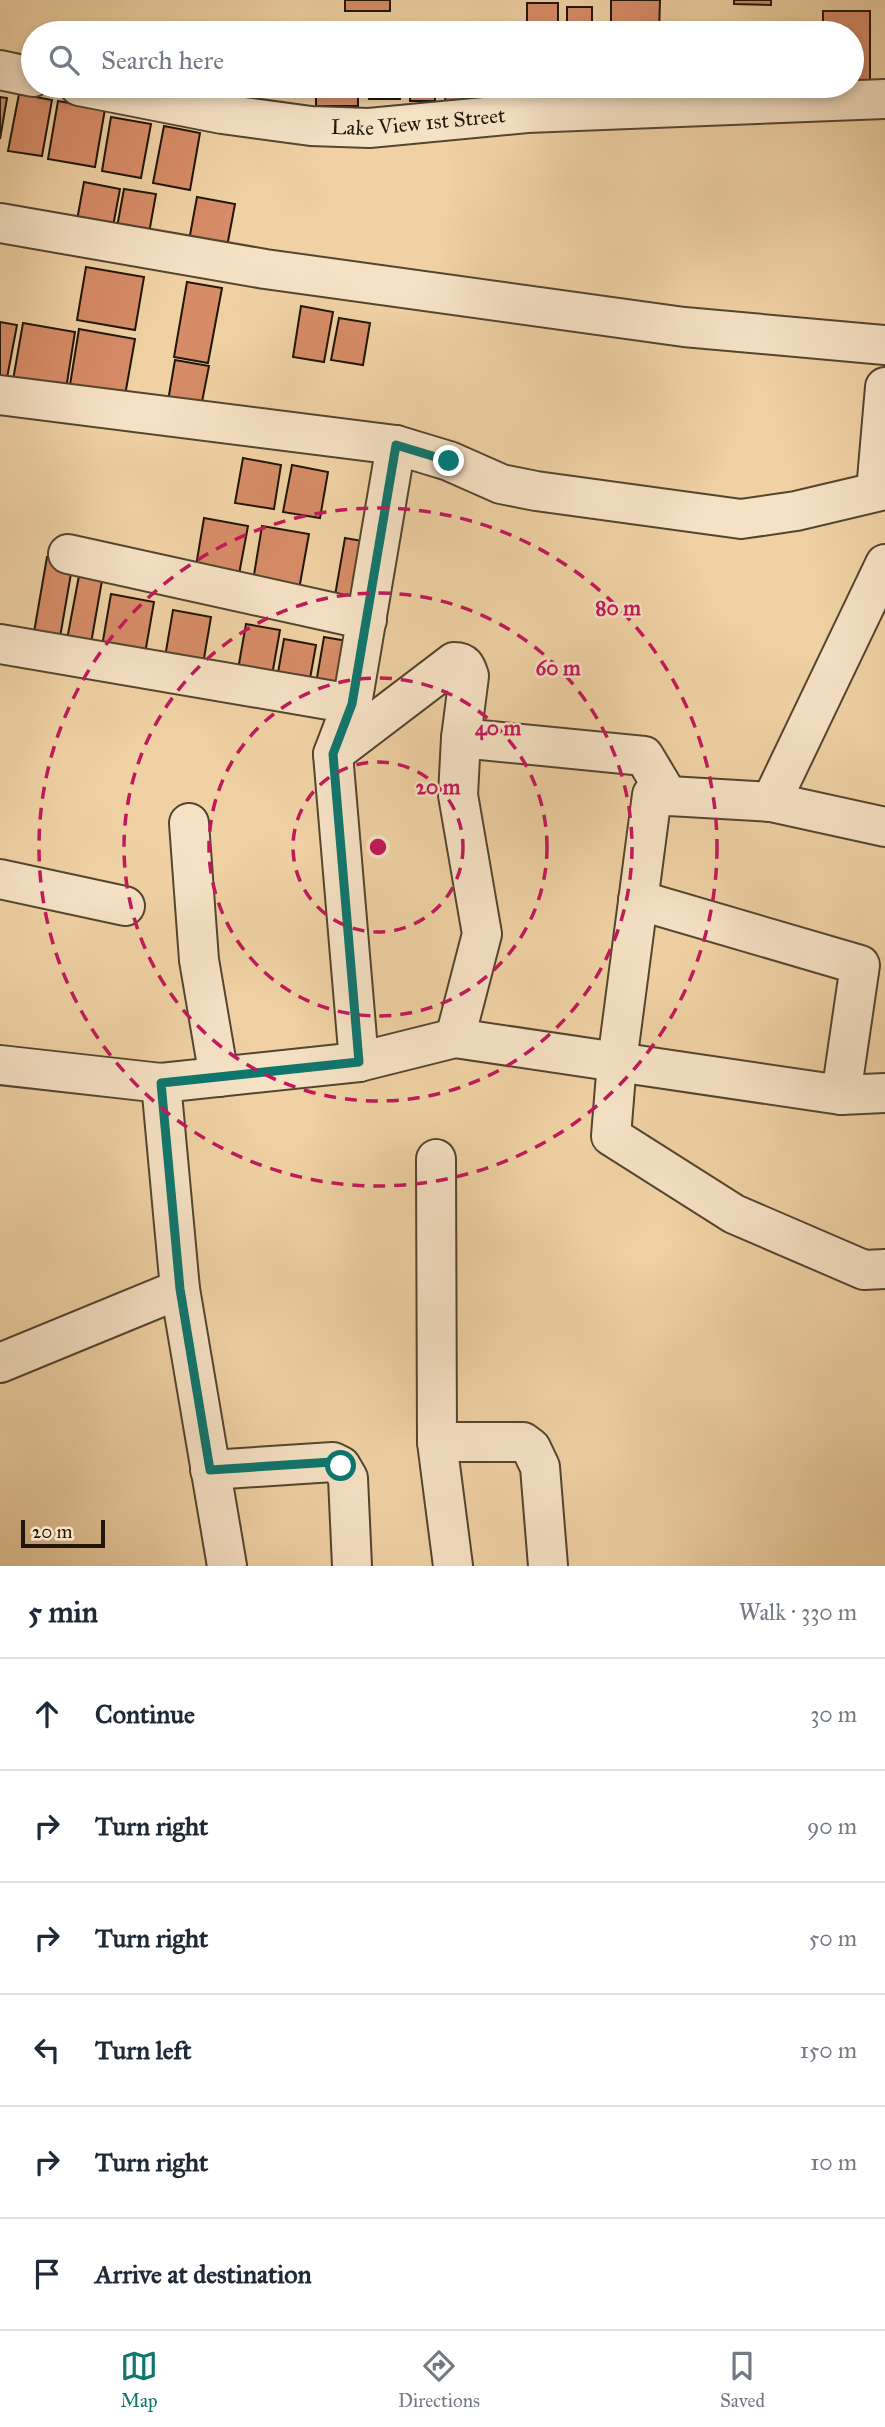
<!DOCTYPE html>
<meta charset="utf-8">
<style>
:root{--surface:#fff;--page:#f2f2f3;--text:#1f2937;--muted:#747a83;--line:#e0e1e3;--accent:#0f766e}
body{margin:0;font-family:"IM FELL Great Primer",serif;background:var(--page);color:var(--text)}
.scale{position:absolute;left:21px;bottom:18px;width:84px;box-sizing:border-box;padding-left:7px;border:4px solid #211609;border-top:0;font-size:19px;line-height:24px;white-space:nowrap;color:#211609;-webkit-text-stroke:5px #f5e1c4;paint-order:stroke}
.stop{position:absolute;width:21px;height:21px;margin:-16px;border:5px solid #0f766e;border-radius:50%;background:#fff}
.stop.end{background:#0f766e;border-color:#fff;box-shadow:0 2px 7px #0008}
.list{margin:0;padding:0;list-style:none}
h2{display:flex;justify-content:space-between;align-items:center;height:91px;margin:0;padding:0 28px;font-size:30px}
h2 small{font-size:23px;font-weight:400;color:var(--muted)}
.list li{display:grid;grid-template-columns:46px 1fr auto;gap:21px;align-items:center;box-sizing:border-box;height:112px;padding:0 28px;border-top:2px solid var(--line)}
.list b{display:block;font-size:26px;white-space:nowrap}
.list em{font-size:23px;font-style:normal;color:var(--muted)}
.icon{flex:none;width:38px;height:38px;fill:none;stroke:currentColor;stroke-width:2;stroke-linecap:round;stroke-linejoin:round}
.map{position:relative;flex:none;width:885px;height:1566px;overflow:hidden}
.search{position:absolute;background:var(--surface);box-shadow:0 4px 10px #0003;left:21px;right:21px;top:21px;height:77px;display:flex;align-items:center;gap:18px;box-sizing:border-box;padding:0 24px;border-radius:38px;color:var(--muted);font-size:26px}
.sheet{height:763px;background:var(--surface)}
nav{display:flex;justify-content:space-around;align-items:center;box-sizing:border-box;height:98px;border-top:2px solid var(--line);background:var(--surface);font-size:19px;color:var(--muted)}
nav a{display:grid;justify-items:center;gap:4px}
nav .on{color:var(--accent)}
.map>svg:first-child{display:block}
.building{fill:#d68c67;stroke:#211609;stroke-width:2}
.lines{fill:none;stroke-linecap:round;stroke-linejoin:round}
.minor-casing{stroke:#544530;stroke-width:42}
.minor{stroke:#f5e1c4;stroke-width:38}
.route{stroke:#0f766e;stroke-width:9}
.ring{fill:none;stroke:#c2185b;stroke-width:3.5;stroke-dasharray:12 9}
.labels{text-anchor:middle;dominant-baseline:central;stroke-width:5;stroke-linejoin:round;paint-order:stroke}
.street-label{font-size:21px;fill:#211609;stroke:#f5e1c4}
.centre{fill:#c2185b;stroke:#f5e1c4;stroke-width:3.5}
.ring-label{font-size:21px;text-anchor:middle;font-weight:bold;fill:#c2185b;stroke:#f5e1c4;stroke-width:5;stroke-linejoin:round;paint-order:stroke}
</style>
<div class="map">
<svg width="885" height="1566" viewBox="0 0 885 1566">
<rect width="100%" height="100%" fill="#efd1a4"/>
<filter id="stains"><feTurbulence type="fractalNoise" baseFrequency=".00286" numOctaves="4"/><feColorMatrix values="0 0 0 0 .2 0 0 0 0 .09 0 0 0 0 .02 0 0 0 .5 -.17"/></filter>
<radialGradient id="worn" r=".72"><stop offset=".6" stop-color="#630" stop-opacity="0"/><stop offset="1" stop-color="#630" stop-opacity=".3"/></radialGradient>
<path class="building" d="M345,0H390V11H345Z
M611,0H660L659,33H611Z
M734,0H771V5L734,4Z
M527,3H558V33H527Z
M567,7H592V33H567Z
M823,11H870V88L852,86V33H823Z
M369,28H400V33H369Z
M446,28H472V33H446Z
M316,86H358V106H316Z
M369,86H400V99H369Z
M410,86H435V101H410Z
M446,86H472V104L445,103Z
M483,86H520V98H483Z
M527,86H557V105H527Z
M567,86H592V95H567Z
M19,94L52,100L42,156L8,151Z
M0,97L7,98L0,139Z
M58,101L105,109L95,167L48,159Z
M111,117L151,124L141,178L102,171Z
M164,126L200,133L190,190L153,183Z
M84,182L120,189L111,237L75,231Z
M124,189L156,194L147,244L115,238Z
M197,197L235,204L226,252L188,246Z
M86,267L144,277L135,330L77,320Z
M187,282L222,288L208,363L174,357Z
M301,306L333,312L324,362L293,357Z
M339,318L370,323L363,365L331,360Z
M0,322L17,325L7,378L0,376Z
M23,323L75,332L66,389L13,380Z
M79,329L135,339L124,401L69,391Z
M175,360L209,366L201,407L168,401Z
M243,458L281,465L274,509L235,503Z
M292,465L328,472L320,518L283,512Z
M204,518L248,526L237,585L194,578Z
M262,526L309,534L298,595L252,587Z
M345,538L368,542L356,611L333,607Z
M47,557L73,562L59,643L33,638Z
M81,565L104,569L90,649L66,645Z
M111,594L154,602L143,665L100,658Z
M173,610L211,617L201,676L163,669Z
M246,624L280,630L271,681L237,675Z
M324,637L359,643L348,700L314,695Z
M284,639L316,645L308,690L276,684Z"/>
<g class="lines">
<g class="minor-casing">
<g id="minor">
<path d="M0,70L33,77"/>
<path id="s1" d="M79,86L222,114L311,126L369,128L527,113L885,99"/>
<path d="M0,223L265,269L684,327L885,345"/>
<path d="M0,395L396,445L449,461L501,484L536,491L741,519L796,511L885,490"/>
<path d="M876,491L885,387"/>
<path d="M68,554L367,620"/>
<path d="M0,644L352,704"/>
<path d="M333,754L454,662C465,662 466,667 469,676L461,738L644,756L668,796"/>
<path d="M771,802L885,564"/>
<path d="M189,823L199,960L219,1077"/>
<path d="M0,879L125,906"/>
<path d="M638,900L860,965L841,1095"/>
<path d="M455,1038L482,934L458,795L461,738"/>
<path d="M359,1062L333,754L352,704L396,445"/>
<path d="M0,1065L161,1083"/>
<path d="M885,1093L841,1095L617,1062L611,1136L734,1214L864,1270L885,1269"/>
<path d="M436,1159L437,1442L453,1566"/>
<path d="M180,1289L227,1566"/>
<path d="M0,1363L180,1289L161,1083L359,1062L455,1038L617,1062L652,795L771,802L885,827"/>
<path d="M437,1442H523L531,1448L540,1467L548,1566"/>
<path d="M210,1470L333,1462L341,1466L348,1478L352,1566"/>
</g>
</g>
<use href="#minor" class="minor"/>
</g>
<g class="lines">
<path class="route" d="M341,1466L332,1462L210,1470L180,1289L161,1083L359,1062L333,754L352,704L396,445L449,461"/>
</g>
<g class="ring">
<circle cx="378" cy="847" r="85"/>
<circle cx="378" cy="847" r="169"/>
<circle cx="378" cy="847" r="254"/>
<circle cx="378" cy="847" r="339"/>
</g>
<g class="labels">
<g class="street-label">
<text stroke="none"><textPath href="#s1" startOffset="343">Lake View 1st Street</textPath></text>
</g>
</g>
<circle cx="378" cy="847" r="10" class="centre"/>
<g class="ring-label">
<text x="618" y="615">80 m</text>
<text x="558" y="675">60 m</text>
<text x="498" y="735">40 m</text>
<text x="438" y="794">20 m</text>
</g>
<rect width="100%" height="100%" filter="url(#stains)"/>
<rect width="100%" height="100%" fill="url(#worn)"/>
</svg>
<div class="scale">20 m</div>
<div class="stop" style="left:341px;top:1466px"></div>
<div class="stop end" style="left:449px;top:461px"></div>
<div class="search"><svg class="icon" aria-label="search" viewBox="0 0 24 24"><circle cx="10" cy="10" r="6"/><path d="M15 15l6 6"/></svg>Search here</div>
</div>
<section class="sheet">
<h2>5 min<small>Walk · 330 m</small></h2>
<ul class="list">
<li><svg class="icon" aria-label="ahead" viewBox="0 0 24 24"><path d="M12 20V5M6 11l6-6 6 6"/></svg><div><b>Continue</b></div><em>30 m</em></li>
<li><svg class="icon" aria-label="right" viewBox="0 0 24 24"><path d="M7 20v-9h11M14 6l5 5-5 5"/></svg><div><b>Turn right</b></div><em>90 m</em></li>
<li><svg class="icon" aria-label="right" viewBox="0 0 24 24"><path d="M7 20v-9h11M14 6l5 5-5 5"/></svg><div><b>Turn right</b></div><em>50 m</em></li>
<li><svg class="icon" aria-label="left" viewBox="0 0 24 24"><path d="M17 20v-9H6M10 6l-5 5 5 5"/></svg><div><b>Turn left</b></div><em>150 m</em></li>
<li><svg class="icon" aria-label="right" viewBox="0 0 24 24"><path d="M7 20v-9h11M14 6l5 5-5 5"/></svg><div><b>Turn right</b></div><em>10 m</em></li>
<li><svg class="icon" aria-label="arrive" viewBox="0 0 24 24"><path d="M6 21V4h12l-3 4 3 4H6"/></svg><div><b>Arrive at destination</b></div></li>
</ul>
</section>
<nav>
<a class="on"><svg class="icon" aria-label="map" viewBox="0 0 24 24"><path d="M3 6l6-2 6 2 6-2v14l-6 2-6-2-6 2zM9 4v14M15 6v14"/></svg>Map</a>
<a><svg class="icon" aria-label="directions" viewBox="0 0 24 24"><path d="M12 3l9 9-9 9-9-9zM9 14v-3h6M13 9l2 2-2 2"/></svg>Directions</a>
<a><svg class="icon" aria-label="saved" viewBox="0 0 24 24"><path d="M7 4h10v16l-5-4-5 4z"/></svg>Saved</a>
</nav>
